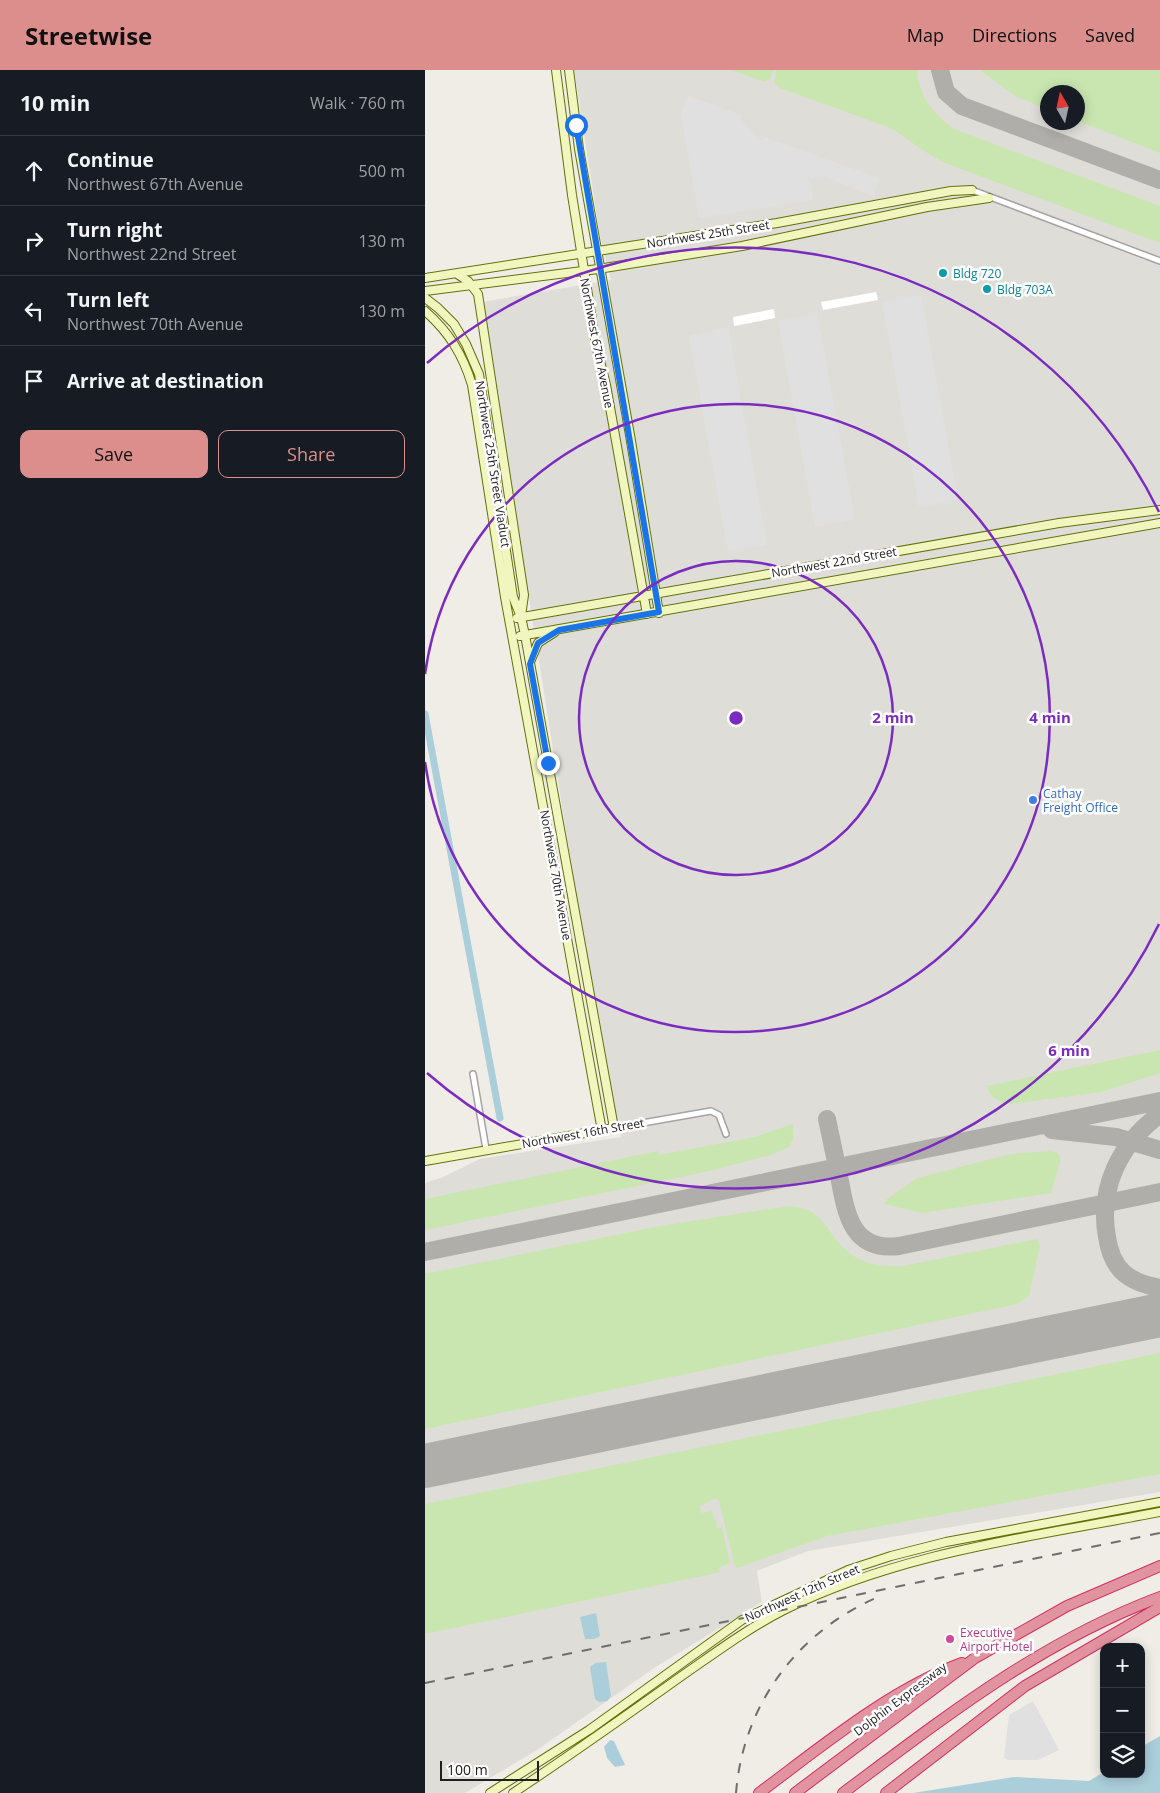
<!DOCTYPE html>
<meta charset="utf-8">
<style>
:root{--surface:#171b24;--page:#242831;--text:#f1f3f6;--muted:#9ea1a6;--line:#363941;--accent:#dc8e8d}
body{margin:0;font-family:"Open Sans",sans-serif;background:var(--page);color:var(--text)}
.controls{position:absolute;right:15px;bottom:15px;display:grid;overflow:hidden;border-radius:10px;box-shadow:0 2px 12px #0003}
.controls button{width:45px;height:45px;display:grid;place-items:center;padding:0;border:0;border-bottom:1px solid var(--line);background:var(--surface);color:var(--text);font:25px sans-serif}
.compass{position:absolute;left:615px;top:15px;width:45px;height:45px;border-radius:50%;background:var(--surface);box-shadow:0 2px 12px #0003;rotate:351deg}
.scale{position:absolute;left:15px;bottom:12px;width:99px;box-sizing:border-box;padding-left:5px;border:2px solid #202020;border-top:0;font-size:14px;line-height:18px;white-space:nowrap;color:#202020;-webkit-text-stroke:4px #fff;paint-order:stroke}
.stop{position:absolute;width:15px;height:15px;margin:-11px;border:4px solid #1a73e8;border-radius:50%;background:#fff}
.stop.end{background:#1a73e8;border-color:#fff;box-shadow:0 1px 5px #0008}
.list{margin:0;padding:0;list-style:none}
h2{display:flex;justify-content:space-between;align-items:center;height:65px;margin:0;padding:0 20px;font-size:21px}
h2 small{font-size:16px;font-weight:400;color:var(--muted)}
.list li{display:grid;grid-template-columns:32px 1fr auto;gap:15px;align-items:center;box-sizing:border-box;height:70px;padding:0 20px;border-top:1px solid var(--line)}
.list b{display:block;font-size:19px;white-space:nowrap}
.list p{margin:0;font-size:16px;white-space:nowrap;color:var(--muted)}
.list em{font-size:16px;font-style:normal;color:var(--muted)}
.actions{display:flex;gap:10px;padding:15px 20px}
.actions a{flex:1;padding:11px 0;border:1px solid var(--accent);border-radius:10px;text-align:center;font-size:18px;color:var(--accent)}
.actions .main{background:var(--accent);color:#111}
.icon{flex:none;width:28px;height:28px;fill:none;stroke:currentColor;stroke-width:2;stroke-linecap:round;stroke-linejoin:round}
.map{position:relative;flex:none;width:735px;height:1723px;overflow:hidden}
header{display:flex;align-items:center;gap:30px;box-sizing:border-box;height:70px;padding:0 25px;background:var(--accent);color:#111}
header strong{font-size:24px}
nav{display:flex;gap:28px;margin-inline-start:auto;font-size:18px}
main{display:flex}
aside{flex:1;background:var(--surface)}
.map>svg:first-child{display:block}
.airport{fill:#deddd8;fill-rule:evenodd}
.grass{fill:#c9e6b0}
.parking{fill:#e0e0e0}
.water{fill:#aaceda}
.pier{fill:#fff}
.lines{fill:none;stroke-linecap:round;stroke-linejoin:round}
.canal{stroke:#aaceda;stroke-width:7}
.taxiway{stroke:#afaeaa;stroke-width:18}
.runway{stroke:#afaeaa;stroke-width:44}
.street-casing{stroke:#a4a4a4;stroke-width:8}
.secondary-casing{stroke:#63710c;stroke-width:10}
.highway-casing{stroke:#d03163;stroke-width:12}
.street{stroke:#fff;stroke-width:5}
.secondary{stroke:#f1f6be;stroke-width:8}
.highway{stroke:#e293a0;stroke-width:10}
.rail{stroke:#6e6e6e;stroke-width:2;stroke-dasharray:10 10;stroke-linecap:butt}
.route{stroke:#1a73e8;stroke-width:6}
.ring{fill:none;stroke:#7b2cbf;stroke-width:2.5}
.culture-dot{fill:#0f9aa8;stroke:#fff;stroke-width:2}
.shop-dot{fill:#3f7fe0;stroke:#fff;stroke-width:2}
.hotel-dot{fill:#d1479c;stroke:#fff;stroke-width:2}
.labels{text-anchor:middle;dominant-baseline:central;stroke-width:5;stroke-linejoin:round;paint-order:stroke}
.street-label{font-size:12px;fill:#202020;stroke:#fff}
.culture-label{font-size:12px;fill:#0d838f;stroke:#fff;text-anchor:start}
.shop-label{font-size:12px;fill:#366cbe;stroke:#fff;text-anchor:start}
.hotel-label{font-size:12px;fill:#b23c85;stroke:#fff;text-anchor:start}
.centre{fill:#7b2cbf;stroke:#fff;stroke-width:2.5}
.ring-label{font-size:15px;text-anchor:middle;font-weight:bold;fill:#7b2cbf;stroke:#fff;stroke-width:5;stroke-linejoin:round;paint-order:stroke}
</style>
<header>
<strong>Streetwise</strong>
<nav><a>Map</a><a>Directions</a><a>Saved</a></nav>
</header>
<main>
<aside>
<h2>10 min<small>Walk · 760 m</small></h2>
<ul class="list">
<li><svg class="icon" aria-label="ahead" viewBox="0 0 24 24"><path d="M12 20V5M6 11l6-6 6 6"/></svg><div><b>Continue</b><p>Northwest 67th Avenue</p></div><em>500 m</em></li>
<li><svg class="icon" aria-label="right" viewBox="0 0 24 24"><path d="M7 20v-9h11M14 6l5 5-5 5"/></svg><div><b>Turn right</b><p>Northwest 22nd Street</p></div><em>130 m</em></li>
<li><svg class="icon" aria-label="left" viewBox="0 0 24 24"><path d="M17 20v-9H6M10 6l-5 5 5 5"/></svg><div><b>Turn left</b><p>Northwest 70th Avenue</p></div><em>130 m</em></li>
<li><svg class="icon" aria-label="arrive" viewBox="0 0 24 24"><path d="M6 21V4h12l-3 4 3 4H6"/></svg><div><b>Arrive at destination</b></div></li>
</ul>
<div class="actions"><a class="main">Save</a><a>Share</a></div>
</aside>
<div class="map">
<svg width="735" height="1723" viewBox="0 0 735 1723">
<rect width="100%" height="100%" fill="#f0ede7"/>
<path class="airport" d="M149,0H735V1422L383,1481L332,1501L337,1532L229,1598L112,1680L40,1723H0V1113L18,1107L55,1089L196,1067L174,969L57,232L186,210L175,166ZM622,22H652V52H622Z"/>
<path class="grass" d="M307,0H349L345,9L339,12Z
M352,0H492C493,26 509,44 529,59L735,136V173L520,93C499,83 483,68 463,57L355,18L349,12Z
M555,0H735V83L653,51L652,22H622V39L590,26Z
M735,980V1003L676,1022L586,1034C573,1032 566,1029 562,1016Z
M368,1054V1069L364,1077L345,1085L289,1100L0,1160V1129L233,1081L234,1085L330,1067Z
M625,1081L631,1082L636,1088L626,1123L497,1143L459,1134L462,1129L492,1108L586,1084Z
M363,1136C401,1138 399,1162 423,1182C439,1195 458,1197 478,1196L612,1169L615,1176L604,1226L592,1234L0,1359V1204L235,1156Z
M735,1283V1404L402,1466L312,1498L309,1493L294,1431L291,1428L275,1436L276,1443L287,1441L289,1449L294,1452L291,1453L292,1459L296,1458V1453L305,1493L292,1499L296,1502L0,1564V1434Z"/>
<path class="parking" d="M263,26L317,45L315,51L337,71L340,67L454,108L449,127L401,107L385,109L388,130L274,148L256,44Z
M496,225L533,430L494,437L457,232Z
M392,243L430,449L390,457L353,251Z
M303,257L342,475L303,482L264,266Z
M608,1631L634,1680L613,1690H583L579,1688L584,1645Z"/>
<path class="water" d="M171,1543L175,1566L169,1569H160L155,1547Z
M181,1592L186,1626L182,1631L174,1632L170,1629L165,1597L171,1593Z
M735,1666V1723H488L589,1707L664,1711L679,1702V1704H716V1677Z
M185,1670L189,1671L200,1695L190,1697L182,1688L179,1677Z"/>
<path class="pier" d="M451,222L453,230L398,240L396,232Z
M349,239L350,248L309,256L308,247Z"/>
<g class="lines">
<path class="canal" d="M0,644L75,1048"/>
<path class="taxiway" d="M515,0L521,22L537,36L735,110
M735,1044C695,1074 673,1117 682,1167C687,1200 703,1212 735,1218
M402,1049C406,1068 410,1087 414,1106C421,1143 426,1182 474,1176L735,1122
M627,1060L691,1067L735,1080
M0,1182L735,1031"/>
<path class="runway" d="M0,1396L735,1245"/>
<g class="street-casing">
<path id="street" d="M547,120L735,191
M48,1004L61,1079
M189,1058L286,1041L294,1045L301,1064"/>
</g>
<g class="secondary-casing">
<path id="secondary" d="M131,0L147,125L171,275L181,315L222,544
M144,0L154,79L205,365L234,543
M32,204L43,211L53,224L99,525L96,546
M0,208L352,153L526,121L547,120
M0,221L173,199L317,176L502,137L564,128
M0,228L13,238L29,254L41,274L54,304L88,527L96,547L100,565L189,1058L0,1091
M0,241C24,262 38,285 47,315L80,527L177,1061
M92,548L634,453L735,440
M95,566L735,453
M105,592L113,573L130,562
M65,1723L164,1660L317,1550L423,1500L466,1486L521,1472L735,1432
M88,1723C146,1685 202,1645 258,1605C290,1583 322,1559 357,1541C475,1482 607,1467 735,1442"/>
</g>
<g class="highway-casing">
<path id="highway" d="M334,1723C396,1677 464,1620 537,1593
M370,1723L550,1588L642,1536L735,1496
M418,1723C520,1647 615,1572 735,1527
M461,1723L600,1616L735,1537"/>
</g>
<use href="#street" class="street"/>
<use href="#secondary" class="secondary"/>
<use href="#highway" class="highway"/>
<path class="rail" d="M0,1613L735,1463
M311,1723C318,1635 372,1562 453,1527"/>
</g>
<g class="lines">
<path class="route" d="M123,693L105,594L113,573L134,560L234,542L151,55"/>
</g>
<g class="ring">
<circle cx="311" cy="648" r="157"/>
<path d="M0 604A314 314 0 1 1 0 692"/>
<path d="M734 854A471 471 0 0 1 2 1003M2 293A471 471 0 0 1 734 442"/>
</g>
<g class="culture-dot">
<circle cx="518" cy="203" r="5"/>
<circle cx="562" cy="219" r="5"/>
</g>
<circle class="shop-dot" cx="608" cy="730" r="5"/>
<circle class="hotel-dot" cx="525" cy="1569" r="5"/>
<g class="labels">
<g class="street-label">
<text transform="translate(283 164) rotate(-9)">Northwest 25th Street</text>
<text transform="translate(172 273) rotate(79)">Northwest 67th Avenue</text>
<text transform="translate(68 394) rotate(81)">Northwest 25th Street Viaduct</text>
<text transform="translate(409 492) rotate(-10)">Northwest 22nd Street</text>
<text transform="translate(131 805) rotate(80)">Northwest 70th Avenue</text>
<text transform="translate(158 1063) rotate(-10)">Northwest 16th Street</text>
<text transform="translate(377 1523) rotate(-24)">Northwest 12th Street</text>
<text transform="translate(475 1629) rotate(-37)">Dolphin Expressway</text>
</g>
<g class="culture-label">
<text x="528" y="203">Bldg 720</text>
<text x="572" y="219">Bldg 703A</text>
</g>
<g class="shop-label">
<text x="618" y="723">Cathay<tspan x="618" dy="14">Freight Office</tspan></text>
</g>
<g class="hotel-label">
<text x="535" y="1562">Executive<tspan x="535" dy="14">Airport Hotel</tspan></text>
</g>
</g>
<circle cx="311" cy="648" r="8" class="centre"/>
<g class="ring-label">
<text x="468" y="653">2 min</text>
<text x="625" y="653">4 min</text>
<text x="644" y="986">6 min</text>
</g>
</svg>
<div class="controls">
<button>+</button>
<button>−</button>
<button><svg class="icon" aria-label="layers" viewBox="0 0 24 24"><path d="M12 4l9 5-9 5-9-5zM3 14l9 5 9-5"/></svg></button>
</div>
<svg class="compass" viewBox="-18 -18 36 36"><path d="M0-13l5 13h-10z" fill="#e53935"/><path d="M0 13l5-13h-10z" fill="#9ea1a6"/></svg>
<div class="scale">100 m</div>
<div class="stop" style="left:151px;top:55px"></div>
<div class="stop end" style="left:123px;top:693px"></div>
</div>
</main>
